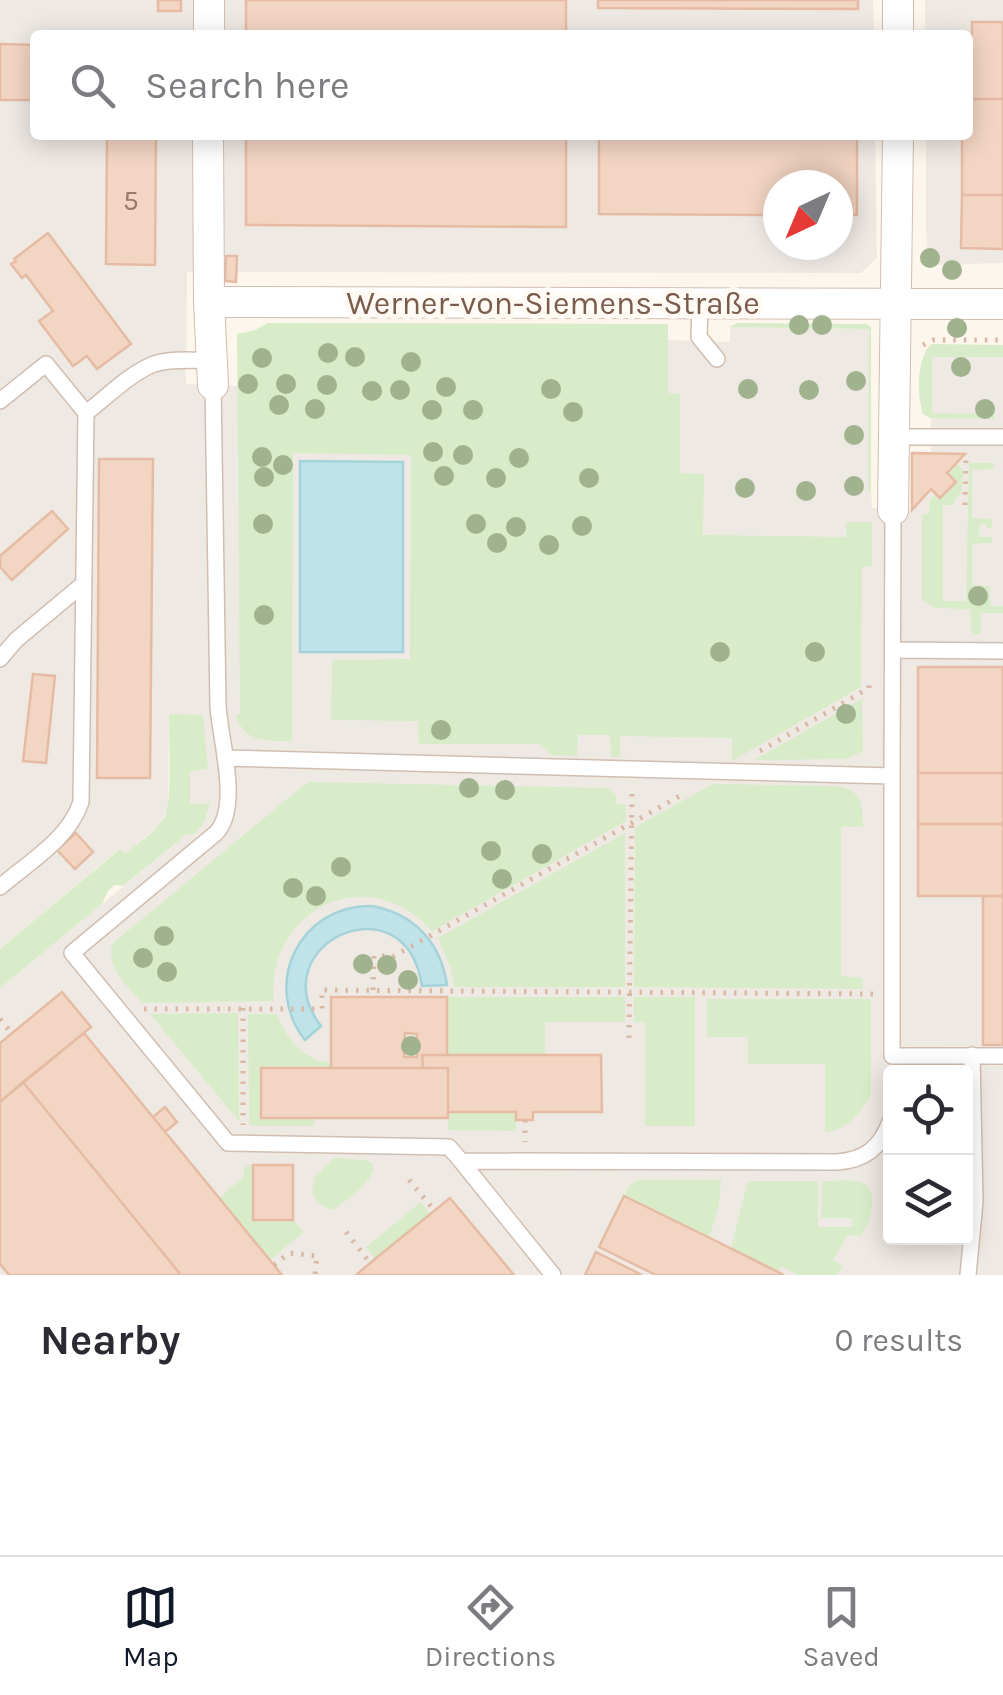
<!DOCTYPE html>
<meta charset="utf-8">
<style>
:root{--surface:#fff;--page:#f7f7f7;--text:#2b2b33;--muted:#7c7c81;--line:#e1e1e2;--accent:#111827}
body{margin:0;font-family:Karla,sans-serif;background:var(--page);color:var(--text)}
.controls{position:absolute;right:30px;bottom:30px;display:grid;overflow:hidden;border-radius:10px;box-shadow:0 5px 25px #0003}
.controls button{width:90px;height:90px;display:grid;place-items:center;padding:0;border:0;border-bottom:2px solid var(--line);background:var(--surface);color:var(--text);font:50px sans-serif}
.compass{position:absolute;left:763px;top:170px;width:90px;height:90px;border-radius:50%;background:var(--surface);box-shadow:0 5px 25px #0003;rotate:224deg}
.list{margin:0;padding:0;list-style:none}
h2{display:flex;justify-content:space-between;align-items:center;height:130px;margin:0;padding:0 40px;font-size:42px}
h2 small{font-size:32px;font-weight:400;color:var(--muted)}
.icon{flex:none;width:55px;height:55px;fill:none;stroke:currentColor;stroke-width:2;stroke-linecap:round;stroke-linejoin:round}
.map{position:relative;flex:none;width:1003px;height:1275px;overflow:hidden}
.search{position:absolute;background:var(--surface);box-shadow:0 5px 25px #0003;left:30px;right:30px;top:30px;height:110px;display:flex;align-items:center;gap:25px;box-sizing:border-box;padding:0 35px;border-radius:10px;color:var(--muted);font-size:38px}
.sheet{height:280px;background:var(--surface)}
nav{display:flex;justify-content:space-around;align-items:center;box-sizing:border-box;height:140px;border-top:2px solid var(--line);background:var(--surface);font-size:28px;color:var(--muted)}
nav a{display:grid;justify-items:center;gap:5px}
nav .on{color:var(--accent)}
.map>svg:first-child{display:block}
.industrial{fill:#efe9e4;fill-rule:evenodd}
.green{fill:#d8ecc9}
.water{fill:#bfe3e8;stroke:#a5d3da;stroke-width:2.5}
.building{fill:#f3d5c3;stroke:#e6bba3;stroke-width:2.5;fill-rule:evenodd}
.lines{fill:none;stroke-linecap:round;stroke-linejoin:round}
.service-casing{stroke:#d1beb0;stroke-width:18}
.minor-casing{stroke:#d1beb0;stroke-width:32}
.path{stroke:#d9b8a5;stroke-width:5;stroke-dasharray:2.5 8;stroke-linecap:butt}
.service{stroke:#fff;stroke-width:15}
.minor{stroke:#fff;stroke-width:30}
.tree{fill:#a0b28e}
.labels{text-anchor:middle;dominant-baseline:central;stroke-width:10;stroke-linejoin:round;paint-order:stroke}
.number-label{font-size:28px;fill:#987a6a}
.street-label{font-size:32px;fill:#7a5c4d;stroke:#fffaf3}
</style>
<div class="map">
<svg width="1003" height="1275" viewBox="0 0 1003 1275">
<rect width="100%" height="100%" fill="#fdf6ec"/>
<path class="industrial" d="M0,0H873L874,35H35V135H875L877,258L861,273L187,272L186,384L239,386L666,340L730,342V327L870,329L868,489L871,490L872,508L911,510L912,453H931V354H1003V1275H0V988L187,834H195L204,823L210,805H190V770L208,769L169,715L168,809L159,825L125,855L119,849L0,949ZM778,185H838V245H778ZM890,1072H966V1238H890Z
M925,0H1003V263L929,265L926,229V135H968V35H925Z"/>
<path class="green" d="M268,323L668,324V393L680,394V473L704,474L703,535L846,537V522H872V566L862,567L861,687L732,761V738L620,736V757H611L610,735H578L577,756L552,755L539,744H419L418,721L331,720L332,660L410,659L411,455L293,453L292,741C267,741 244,743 236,715L240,714L237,334L255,330Z
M737,323L866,324L871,327V490H868L869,329L730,327Z
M931,344L1003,345V357H932V413L994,414V419L930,418L923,414C917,395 916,360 931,344Z
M956,463L963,470L962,491L955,499L954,505H943V601H966L969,463H994L993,469L972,470V518L992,519V528H986V524H980L979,537H992V543L972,544V585L990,586V606H1003V613H981V634H974L971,631L970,609L935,608L922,600V514H929L930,499L936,494L941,497L955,482L947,473Z
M862,699L863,751L845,759L754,760Z
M169,714L203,715L208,769L190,771V804H210L204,823L195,834H187L123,886L115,885L108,891L102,904L0,988V949L120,849L125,854C138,843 156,832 165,816C172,802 169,734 169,714Z
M310,782L609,788L616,795V804L626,805V821L432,931C368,859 266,909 274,1001L143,1003C127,985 107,970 112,944L304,785Z
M713,784L834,786C863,790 862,802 863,827H841V976L862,978L863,989L634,987L635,827Z
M625,833V987H454L451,969L438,938Z
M447,997H625V1022H545V1055H447Z
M634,997H695V1126H645V1023L634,1022Z
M707,999H871V1095C860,1112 847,1131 825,1132V1064H748V1037H707Z
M238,1013L239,1121L150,1014Z
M248,1014H277C287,1040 303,1060 331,1063V1068L261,1069V1117L314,1118V1126H255L249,1124Z
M448,1112H516V1131L448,1130Z
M334,1158L366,1160L373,1164C374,1184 349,1197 335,1209C324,1210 317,1201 312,1193L314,1178Z
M248,1165H253V1220H293L304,1232L270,1260L219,1198L243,1177L244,1169Z
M637,1180H721L719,1205L709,1238L624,1196L630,1185Z
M748,1181H818V1227H853L852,1218H821L822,1181C845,1182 875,1173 872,1205C870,1219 868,1225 861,1236L848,1235L833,1260L843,1266L837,1275H798L781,1266L778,1272L731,1248Z
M421,1202L430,1214L375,1259L366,1247Z"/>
<path class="water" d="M300,461L403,462V652H300Z
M371,906C414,913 441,943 447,985L422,986C405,876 259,945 321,1026L305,1040C261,984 300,905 371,906Z"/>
<path class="building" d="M158,0H181V11H158Z
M246,0H566V35H246Z
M598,0H858V9L598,8Z
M972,22H1003V99H971Z
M0,44L35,45V100H0Z
M968,99H1003V195H962V135H968Z
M107,135H156L155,265L106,264Z
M246,135H566V227L246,225Z
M599,136H857V215H838V185H778V215L599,214Z
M962,195H1003V249L961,248Z
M48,233L131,344L97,369L87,356L73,366L39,321L53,311L26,275L22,278L11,264L16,261L14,259Z
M226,256H237L236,282L225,281Z
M912,453L965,454L947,473L956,482L940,498L931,489L912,510Z
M99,459H153L150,778H97Z
M52,511L68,529L12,580L0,567V556Z
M918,667H1003V773H918Z
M33,674L55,676L46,763L23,761Z
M918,773H1003V824H918Z
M918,824H1003V896H918Z
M76,833L93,852L75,869L57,850Z
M983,896H1003V1045H983Z
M62,992L91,1027L0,1102V1043Z
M331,997H447V1055H422L423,1068H331ZM405,1033L417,1034V1057H404Z
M84,1033L202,1177L282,1275H181L23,1082Z
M422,1055H601L602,1112H533V1120H516V1112H448V1068H423Z
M261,1068H448V1118H261Z
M23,1082L181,1275H9L0,1264V1102Z
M165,1107L177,1122L165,1132L153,1117Z
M253,1165H293V1220H253Z
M624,1196L720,1243L784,1275H656L599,1247Z
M450,1198L514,1275H356L375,1259Z
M596,1252L642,1275H585Z"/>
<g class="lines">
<g class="service-casing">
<path id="service" d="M700,303L699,337L717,359
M213,385L218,706C220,740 241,807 216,833L72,953L228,1143L449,1147L461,1161L837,1162C865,1160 880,1148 890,1122
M0,401L46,364L86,413
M893,437H1003
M893,650L1003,651
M0,659L16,640L82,585
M225,758L892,776L893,510
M892,776V1056H1003
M0,887C29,862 69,839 81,802L86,413C107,397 129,374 154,364C171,358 193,361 212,360
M461,1161L553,1275
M968,1275L975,1202L972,1055"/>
</g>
<g class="minor-casing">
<path id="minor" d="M209,35V0
M898,35V0
M208,135L209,302L213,385
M209,302L1003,304
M893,510L898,135"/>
</g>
<path class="path" d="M923,345L933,340H1003
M965,505L966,459
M760,751L869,688V685
M373,990L374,956H394L685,793
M243,1008V1125
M144,1009H322V990L874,994
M0,1019L12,1034
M629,1038L632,791
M525,1120V1142
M409,1180L434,1210
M346,1232L370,1263
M274,1265L289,1253L317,1256L315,1275"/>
<use href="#service" class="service"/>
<use href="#minor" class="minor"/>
</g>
<g class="tree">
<circle cx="930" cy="258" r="10"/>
<circle cx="952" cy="270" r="10"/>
<circle cx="799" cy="325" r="10"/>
<circle cx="822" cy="325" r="10"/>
<circle cx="957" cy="328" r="10"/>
<circle cx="328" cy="353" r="10"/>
<circle cx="355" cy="357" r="10"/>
<circle cx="262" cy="358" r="10"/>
<circle cx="411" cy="362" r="10"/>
<circle cx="961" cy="367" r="10"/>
<circle cx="856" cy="381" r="10"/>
<circle cx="248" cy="384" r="10"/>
<circle cx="286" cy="384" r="10"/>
<circle cx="327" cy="385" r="10"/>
<circle cx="446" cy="387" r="10"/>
<circle cx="551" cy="389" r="10"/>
<circle cx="748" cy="389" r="10"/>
<circle cx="400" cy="390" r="10"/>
<circle cx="809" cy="390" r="10"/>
<circle cx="372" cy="391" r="10"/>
<circle cx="279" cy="405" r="10"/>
<circle cx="315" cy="409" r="10"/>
<circle cx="985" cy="409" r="10"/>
<circle cx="432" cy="410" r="10"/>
<circle cx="473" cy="410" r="10"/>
<circle cx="573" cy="412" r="10"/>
<circle cx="854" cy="435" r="10"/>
<circle cx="433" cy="452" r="10"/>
<circle cx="463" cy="455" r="10"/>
<circle cx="262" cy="457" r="10"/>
<circle cx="519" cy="458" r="10"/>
<circle cx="283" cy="465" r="10"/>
<circle cx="444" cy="476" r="10"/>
<circle cx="264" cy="477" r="10"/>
<circle cx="496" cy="478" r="10"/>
<circle cx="589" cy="478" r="10"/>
<circle cx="854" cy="486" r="10"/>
<circle cx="745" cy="488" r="10"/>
<circle cx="806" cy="491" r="10"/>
<circle cx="263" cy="524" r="10"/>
<circle cx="476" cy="524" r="10"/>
<circle cx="582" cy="526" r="10"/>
<circle cx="516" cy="527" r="10"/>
<circle cx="497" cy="543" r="10"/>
<circle cx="549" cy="545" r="10"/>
<circle cx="978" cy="596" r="10"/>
<circle cx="264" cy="615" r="10"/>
<circle cx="720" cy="652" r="10"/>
<circle cx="815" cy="652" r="10"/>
<circle cx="846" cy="714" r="10"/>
<circle cx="441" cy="730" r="10"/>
<circle cx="469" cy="788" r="10"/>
<circle cx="505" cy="790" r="10"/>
<circle cx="491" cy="851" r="10"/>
<circle cx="542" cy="854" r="10"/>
<circle cx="341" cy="867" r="10"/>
<circle cx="502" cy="879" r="10"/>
<circle cx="293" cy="888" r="10"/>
<circle cx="316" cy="896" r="10"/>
<circle cx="164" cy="936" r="10"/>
<circle cx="143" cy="958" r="10"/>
<circle cx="363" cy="964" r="10"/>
<circle cx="387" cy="965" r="10"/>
<circle cx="167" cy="972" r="10"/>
<circle cx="408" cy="980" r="10"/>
<circle cx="411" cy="1046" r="10"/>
</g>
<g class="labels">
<g class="number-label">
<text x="131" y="200">5</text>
</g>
<g class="street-label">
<text x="553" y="303">Werner-von-Siemens-Straße</text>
</g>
</g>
</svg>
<div class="controls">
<button><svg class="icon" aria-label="locate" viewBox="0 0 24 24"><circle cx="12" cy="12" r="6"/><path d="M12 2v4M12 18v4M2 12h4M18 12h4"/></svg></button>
<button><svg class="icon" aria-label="layers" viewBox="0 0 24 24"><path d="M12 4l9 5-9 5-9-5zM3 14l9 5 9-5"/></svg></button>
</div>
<svg class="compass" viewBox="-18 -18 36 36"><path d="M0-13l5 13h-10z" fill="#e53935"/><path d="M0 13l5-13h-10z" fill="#7c7c81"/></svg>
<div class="search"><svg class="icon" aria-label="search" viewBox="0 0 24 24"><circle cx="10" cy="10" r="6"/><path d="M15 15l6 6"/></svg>Search here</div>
</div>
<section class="sheet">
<h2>Nearby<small>0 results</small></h2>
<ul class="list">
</ul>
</section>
<nav>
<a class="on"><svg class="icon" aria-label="map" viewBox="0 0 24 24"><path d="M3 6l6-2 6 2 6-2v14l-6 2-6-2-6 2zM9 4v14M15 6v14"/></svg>Map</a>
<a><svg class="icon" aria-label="directions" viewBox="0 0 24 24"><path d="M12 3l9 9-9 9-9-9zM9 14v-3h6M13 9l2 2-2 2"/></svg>Directions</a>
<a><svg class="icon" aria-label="saved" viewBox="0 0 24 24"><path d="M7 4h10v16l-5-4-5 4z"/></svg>Saved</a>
</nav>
